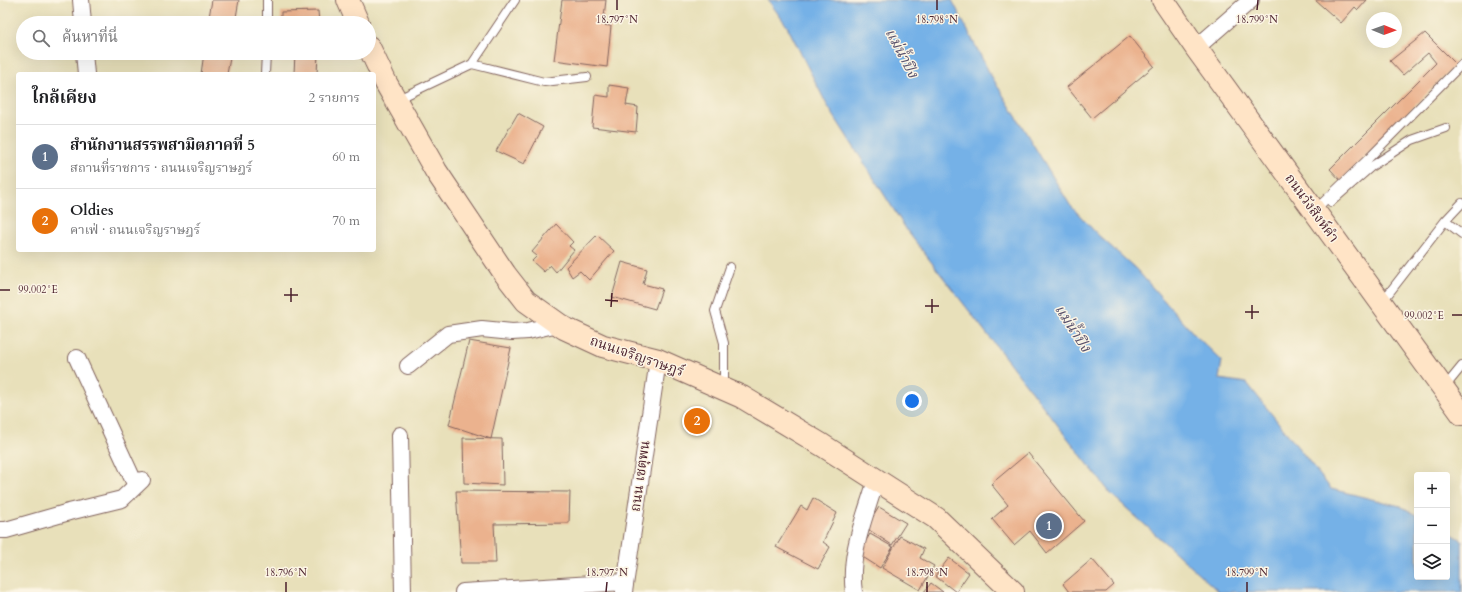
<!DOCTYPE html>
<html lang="th">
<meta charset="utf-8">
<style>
:root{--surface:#fff;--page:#f2f2f2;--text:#202124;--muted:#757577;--line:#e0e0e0;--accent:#2563eb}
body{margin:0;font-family:Cardo,"Noto Serif Thai",serif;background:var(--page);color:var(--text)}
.controls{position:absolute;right:12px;bottom:12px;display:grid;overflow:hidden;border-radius:4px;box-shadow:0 4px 16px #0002}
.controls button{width:36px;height:36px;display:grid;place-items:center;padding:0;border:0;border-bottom:1px solid var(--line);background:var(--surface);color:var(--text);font:20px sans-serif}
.compass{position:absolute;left:1366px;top:12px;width:36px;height:36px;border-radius:50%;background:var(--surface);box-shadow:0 4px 16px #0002;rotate:91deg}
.you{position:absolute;left:912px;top:401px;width:14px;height:14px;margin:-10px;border:3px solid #fff;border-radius:50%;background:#1a73e8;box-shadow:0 0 0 6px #1a73e833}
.badge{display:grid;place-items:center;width:26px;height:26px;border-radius:50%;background:var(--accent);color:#fff;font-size:13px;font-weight:700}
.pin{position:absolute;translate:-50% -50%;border:2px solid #fff;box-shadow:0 1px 4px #0006}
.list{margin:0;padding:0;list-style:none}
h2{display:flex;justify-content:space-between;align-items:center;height:52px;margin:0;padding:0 16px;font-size:17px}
h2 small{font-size:13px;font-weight:400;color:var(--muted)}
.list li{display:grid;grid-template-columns:26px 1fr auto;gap:12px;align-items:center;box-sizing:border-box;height:64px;padding:0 16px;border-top:1px solid var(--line)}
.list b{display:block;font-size:15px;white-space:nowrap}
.list p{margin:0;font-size:13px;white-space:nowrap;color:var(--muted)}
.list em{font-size:13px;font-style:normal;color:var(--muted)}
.icon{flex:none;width:22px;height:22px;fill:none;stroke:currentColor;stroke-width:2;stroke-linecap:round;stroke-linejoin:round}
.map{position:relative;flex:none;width:1462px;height:592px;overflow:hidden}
.search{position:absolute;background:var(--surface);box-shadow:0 4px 16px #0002;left:16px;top:16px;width:360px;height:44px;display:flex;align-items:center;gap:10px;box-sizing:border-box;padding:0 14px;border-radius:22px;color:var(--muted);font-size:15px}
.panel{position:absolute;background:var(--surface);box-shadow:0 4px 16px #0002;left:16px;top:72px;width:360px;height:180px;border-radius:4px}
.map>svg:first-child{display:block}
.water{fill:#75b1e7;stroke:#606889}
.building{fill:#ebb28e}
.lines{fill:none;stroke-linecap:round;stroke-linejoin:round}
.lane-casing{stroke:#81635d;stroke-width:10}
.street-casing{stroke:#81635d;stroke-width:18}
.secondary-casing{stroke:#81635d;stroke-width:24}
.lane{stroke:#fff;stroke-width:8}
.street{stroke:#fff;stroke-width:16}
.secondary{stroke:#ffe4c6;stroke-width:22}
.ticks{fill:none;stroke:#4a1f2b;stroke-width:1.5}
.labels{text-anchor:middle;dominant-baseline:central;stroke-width:3;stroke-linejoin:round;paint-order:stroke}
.street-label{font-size:14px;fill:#4a1f2b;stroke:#fcf5e5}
.water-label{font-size:15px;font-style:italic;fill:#59526d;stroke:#fcf5e5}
.ticks-label{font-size:10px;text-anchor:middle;fill:#4a1f2b;stroke:#fcf5e5;stroke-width:3;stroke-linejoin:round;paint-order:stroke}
</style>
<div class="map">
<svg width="1462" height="592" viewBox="0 0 1462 592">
<rect width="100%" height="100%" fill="#fcf5e5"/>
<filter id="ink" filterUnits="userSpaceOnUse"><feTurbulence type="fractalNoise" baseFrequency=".025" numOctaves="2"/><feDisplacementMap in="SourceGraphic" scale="8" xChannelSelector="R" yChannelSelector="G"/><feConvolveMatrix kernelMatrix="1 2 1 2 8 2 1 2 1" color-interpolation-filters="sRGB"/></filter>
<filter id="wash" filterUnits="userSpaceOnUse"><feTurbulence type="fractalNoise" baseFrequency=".012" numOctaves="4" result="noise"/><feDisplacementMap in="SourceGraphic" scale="16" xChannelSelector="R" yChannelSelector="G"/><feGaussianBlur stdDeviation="0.9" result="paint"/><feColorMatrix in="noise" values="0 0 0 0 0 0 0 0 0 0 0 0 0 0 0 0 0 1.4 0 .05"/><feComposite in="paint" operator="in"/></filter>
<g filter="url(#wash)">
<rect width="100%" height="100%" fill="#e8e0ba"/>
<path class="water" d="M768,0H952L989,72L1070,205L1097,234L1136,269L1194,334L1222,361L1219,379L1247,383L1331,489L1400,506L1417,515V577H1447V531L1462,540V592H1219L1111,494L908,232L827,105L787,26Z"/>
<g id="blocks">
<path class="building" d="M212,0H239L235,23H208Z
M562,0H606L603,25L611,26L607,67L554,60Z
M1315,0H1367L1358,10L1355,7L1341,23Z
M318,11L319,23H281V12Z
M1425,33L1456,64L1341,181L1330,169L1436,63L1428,53L1403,75L1390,61Z
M1130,36L1154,66L1092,118L1067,87Z
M204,53H231L227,74H201Z
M295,53H318L317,74H294Z
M609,85L629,88L626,105L638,107L636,132L592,127L595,95L609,97Z
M518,113L543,127L524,164L496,151Z
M556,224L573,242L569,246L574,250L556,272L550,265L544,272L532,261L537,256L532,252Z
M597,235L614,251L589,280L580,271L572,277L566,267Z
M622,262L647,269L643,284L662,289L655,309L612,297Z
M469,341L511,348L491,439L449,425Z
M463,438L502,439L503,485L464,483Z
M1028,453L1084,521L1047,553L1030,531L1014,545L992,519L1008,505L991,484Z
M456,491L570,492L569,523L494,524L496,563H461Z
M813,498L837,513L823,542L830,547L818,569L776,547L801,506L807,510Z
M879,507L906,523L892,545L866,528Z
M870,534L893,547L880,568L858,554Z
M900,536L924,549L920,558L934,566L920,590L882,568Z
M949,558L969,573L956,592L935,576Z
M1092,559L1114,585L1106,592H1069L1063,584Z
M931,583L943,592H924Z"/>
</g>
</g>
<g filter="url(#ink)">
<use href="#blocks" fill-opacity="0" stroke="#81635d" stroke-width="1"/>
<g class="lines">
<g class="lane-casing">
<path id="lane" d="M267,23V0
M472,64L544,82L587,77
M265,74L266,53
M396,100L472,64L515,0
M1331,202L1372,166L1412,140L1446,128
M1315,210L1369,158L1462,64
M1445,221L1462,234
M1382,302L1445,221L1462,203
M724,387V343L715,311L730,267
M1444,388L1462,366"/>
</g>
<g class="street-casing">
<path id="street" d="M81,0L83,23
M1196,48L1251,0
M84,53L86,74
M77,358L136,486
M408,366L448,334L482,329L512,332L528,331L558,324
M400,435L403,592
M0,530H6L69,512L122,499L142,480
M463,592L625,582
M624,592L658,360
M854,592C848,554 866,515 876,480"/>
</g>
<g class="secondary-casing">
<path id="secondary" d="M348,0L358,23
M1163,0L1196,48L1462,414
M369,47L386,83L436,171L505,274L526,301L564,328L603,346L658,360L742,397L822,445L936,518L1013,592"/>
</g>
<use href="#lane" class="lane"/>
<use href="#street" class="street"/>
<use href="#secondary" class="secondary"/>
</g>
</g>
<path class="ticks" d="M617,10V0M937,10V0M1257,10L1258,0M0,290H10M284,295H298M605,300L618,301M291,302V288M925,306H939M611,307L612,293M1245,312H1259M932,313V299M1452,315H1462M1252,319V305M286,592V582M606,592L607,582M927,592V582M1247,592V582"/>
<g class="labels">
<g class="street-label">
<text transform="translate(1312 208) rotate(54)">ถนนวังสิงห์คำ</text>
<text transform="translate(637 356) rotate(19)">ถนนเจริญราษฎร์</text>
<text transform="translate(640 476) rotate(-82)">ถนน เชตุพน</text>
</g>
<g class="water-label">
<text transform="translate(902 53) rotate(62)">แม่น้ำปิง</text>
<text transform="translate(1073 328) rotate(57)">แม่น้ำปิง</text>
</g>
</g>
<g class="ticks-label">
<text x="617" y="23">18.797°N</text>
<text x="937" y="23">18.798°N</text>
<text x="1257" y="23">18.799°N</text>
<text x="38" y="293">99.002°E</text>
<text x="1424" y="319">99.002°E</text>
<text x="286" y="576">18.796°N</text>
<text x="607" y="576">18.797°N</text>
<text x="927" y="576">18.798°N</text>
<text x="1247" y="576">18.799°N</text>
</g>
</svg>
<div class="controls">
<button>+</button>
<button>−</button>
<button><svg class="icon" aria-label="layers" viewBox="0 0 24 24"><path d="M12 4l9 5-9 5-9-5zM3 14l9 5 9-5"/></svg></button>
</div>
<svg class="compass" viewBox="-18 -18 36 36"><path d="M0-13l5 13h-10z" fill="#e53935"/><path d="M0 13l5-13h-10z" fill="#757577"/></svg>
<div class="you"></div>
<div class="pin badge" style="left:1049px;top:526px;background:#5c6f8a">1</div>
<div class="pin badge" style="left:697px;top:421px;background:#e8710a">2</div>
<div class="search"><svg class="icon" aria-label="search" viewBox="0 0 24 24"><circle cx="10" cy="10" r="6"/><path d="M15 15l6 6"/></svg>ค้นหาที่นี่</div>
<section class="panel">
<h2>ใกล้เคียง<small>2 รายการ</small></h2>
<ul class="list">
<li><span class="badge" style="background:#5c6f8a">1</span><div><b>สำนักงานสรรพสามิตภาคที่ 5</b><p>สถานที่ราชการ · ถนนเจริญราษฎร์</p></div><em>60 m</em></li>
<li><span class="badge" style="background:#e8710a">2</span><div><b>Oldies</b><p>คาเฟ่ · ถนนเจริญราษฎร์</p></div><em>70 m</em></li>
</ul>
</section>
</div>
